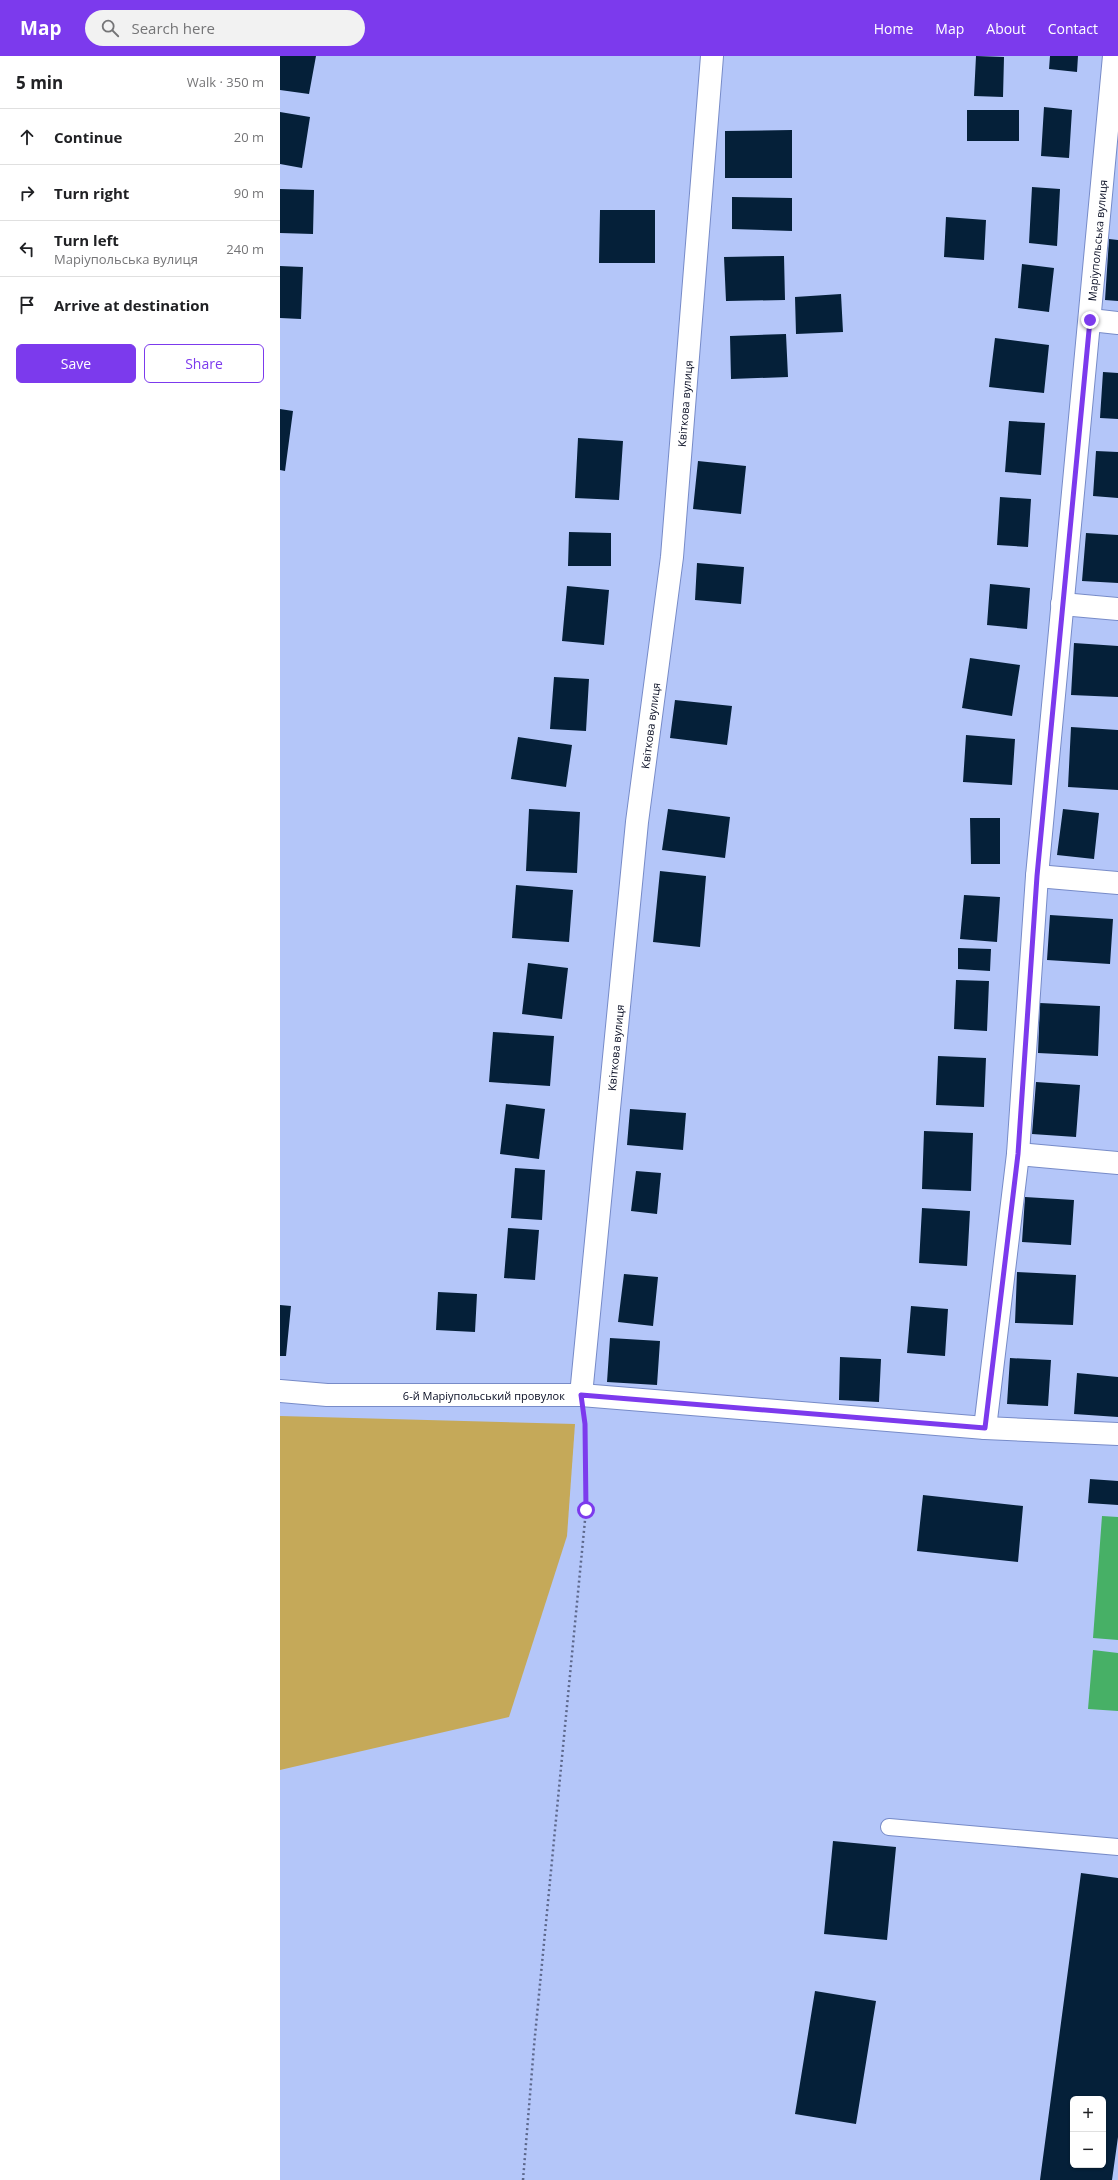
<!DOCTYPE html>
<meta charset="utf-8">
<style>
:root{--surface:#fff;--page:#f2f2f2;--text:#202124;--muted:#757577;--line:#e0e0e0;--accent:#7c3aed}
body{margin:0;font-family:"Open Sans",sans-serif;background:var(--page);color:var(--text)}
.controls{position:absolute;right:12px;bottom:12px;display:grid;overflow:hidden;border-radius:6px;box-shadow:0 1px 3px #0004}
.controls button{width:36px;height:36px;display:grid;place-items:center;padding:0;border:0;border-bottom:1px solid var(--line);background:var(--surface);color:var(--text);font:20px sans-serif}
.stop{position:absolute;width:12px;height:12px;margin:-9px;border:3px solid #7c3aed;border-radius:50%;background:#fff}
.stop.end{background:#7c3aed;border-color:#fff;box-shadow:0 1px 4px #0008}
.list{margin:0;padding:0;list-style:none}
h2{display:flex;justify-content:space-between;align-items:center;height:52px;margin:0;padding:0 16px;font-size:17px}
h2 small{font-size:13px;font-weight:400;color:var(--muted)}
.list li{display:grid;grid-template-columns:26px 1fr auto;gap:12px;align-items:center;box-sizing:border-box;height:56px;padding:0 16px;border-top:1px solid var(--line)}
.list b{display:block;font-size:15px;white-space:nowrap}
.list p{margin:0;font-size:13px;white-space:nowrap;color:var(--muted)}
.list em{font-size:13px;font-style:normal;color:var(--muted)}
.actions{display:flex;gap:8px;padding:12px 16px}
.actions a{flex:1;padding:9px 0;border:1px solid var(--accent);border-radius:6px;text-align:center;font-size:14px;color:var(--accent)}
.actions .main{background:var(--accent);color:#fff}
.icon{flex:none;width:22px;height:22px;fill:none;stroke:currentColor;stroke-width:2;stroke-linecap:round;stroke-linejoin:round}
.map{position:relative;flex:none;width:838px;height:2124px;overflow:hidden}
header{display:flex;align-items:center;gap:24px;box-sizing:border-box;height:56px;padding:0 20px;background:var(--accent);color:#fff}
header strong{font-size:19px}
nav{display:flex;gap:22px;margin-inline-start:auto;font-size:14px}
.search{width:280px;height:36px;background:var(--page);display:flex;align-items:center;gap:10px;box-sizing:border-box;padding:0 14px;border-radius:22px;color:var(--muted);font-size:15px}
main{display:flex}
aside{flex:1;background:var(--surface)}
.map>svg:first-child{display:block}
.green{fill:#c5a959}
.water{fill:#47b066}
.building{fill:#052039;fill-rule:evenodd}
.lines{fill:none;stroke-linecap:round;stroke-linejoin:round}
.lane-casing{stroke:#778bc8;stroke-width:18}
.street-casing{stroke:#778bc8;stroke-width:24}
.path{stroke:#5c678b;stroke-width:2.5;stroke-dasharray:2 3;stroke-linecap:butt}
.lane{stroke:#fff;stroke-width:16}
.street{stroke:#fff;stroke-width:22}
.route{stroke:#7c3aed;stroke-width:5}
.labels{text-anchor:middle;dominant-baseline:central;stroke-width:4;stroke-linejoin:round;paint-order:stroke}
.street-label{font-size:11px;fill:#060b21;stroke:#e0e7fc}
</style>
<header>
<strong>Map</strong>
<div class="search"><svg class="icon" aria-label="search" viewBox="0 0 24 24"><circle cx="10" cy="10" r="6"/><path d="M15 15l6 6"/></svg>Search here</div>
<nav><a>Home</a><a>Map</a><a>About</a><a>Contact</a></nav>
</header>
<main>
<aside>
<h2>5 min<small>Walk · 350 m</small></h2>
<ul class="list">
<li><svg class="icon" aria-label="ahead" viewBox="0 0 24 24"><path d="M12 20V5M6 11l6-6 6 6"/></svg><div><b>Continue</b></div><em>20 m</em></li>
<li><svg class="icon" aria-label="right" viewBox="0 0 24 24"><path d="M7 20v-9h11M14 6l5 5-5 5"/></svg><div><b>Turn right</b></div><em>90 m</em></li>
<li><svg class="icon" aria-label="left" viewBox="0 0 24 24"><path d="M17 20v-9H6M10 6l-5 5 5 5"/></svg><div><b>Turn left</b><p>Маріупольська вулиця</p></div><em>240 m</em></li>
<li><svg class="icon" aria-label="arrive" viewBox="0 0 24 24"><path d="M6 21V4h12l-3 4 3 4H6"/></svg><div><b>Arrive at destination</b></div></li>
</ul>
<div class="actions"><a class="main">Save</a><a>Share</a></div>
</aside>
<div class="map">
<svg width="838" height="2124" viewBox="0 0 838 2124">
<rect width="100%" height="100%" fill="#b4c6f9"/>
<path class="green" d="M0,1360L295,1368L287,1480L229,1661L0,1714Z"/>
<path class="water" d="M822,1460L838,1461V1584L813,1582Z
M813,1594L838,1597V1655L808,1653Z"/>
<path class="building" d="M0,0H36L29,38L0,34Z
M696,0L724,1L723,41L694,40Z
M770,0H798L797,16L769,13Z
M764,51L792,54L789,102L761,100Z
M687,54H739V85H687Z
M0,56L30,61L22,112L0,108Z
M512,74V122H445V75Z
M752,131L780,133L777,190L749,187Z
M0,133L34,134L33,178L0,177Z
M452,141L512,142V175L452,173Z
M320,154H375V207H319Z
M666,161L706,164L704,204L664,201Z
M829,183L838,184V245L825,244Z
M504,200L505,244L446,245L444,201Z
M742,208L774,212L769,256L738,252Z
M0,210L23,211L21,263L0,262Z
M561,238L563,276L516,278L515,241Z
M506,278L508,321L451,323L450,280Z
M715,282L769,289L764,337L709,331Z
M823,316L838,317V363L820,362Z
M0,353L13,355L5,415L0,414Z
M729,365L765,367L761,419L725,416Z
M298,382L343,385L339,444L295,442Z
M816,395L838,396V442L813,440Z
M418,405L466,410L461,458L413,453Z
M720,441L751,443L748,491L717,489Z
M289,476L331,477V510H288Z
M806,477L838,479V527L802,525Z
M417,507L464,511L461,548L415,544Z
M710,528L750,532L747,573L707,569Z
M287,530L329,534L324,589L282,585Z
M794,587L838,590V641L791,639Z
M690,602L740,609L732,660L682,652Z
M274,621L309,623L306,675L270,673Z
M395,644L452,650L447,689L390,682Z
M791,671L838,674V734L788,731Z
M686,679L735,683L732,729L683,726Z
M238,681L292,689L286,731L231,723Z
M249,753L300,756L297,817L246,815Z
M388,753L450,761L445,802L382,794Z
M783,753L819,757L814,803L777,799Z
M690,762H720V808H691Z
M380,815L426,820L420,891L373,886Z
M236,829L293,834L289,886L232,882Z
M684,839L720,841L717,886L680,883Z
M770,859L833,863L830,908L767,904Z
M678,892L711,893L710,915L678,913Z
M248,907L288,912L282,963L242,958Z
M676,924L709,925L707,975L674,973Z
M760,947L820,950L818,1000L758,997Z
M213,976L274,980L270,1030L209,1026Z
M658,1000L706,1002L704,1051L656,1049Z
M756,1026L800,1029L796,1081L752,1078Z
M226,1048L265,1053L259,1103L220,1098Z
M350,1053L406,1057L403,1094L347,1089Z
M644,1075L693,1077L691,1135L642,1133Z
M235,1112L265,1114L262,1164L231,1162Z
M356,1115L381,1117L377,1158L351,1155Z
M745,1141L794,1144L791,1189L742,1186Z
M642,1152L690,1155L687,1210L639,1207Z
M228,1172L259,1174L255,1224L224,1222Z
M737,1216L796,1219L793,1269L735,1267Z
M344,1218L378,1221L373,1270L338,1266Z
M158,1236L197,1238L195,1276L156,1274Z
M0,1249L11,1250L6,1300H0Z
M631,1250L668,1253L665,1300L627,1297Z
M330,1282L380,1285L377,1329L327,1326Z
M560,1301L601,1303L599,1346L559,1344Z
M730,1302L771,1304L768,1350L727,1348Z
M797,1317L838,1321V1361L794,1358Z
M810,1423L838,1425V1449L808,1447Z
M643,1439L743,1450L738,1506L637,1495Z
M553,1785L616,1791L607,1884L544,1878Z
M801,1817L838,1822V2081L832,2124H760ZM793,2043H823V2109H793Z
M535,1935L596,1945L576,2068L515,2058Z"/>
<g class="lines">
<g class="lane-casing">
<path id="lane" d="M609,1771L838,1791"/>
</g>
<g class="street-casing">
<g id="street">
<path d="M811,264L838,267"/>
<path d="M782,548L838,553"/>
<path d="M757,820L838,827"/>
<path d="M738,1098L838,1107"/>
<path id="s1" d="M0,1335L47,1339H301L705,1372L838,1378"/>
<path id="s2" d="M301,1339L357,766L392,501L432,0"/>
<path id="s3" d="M705,1372L738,1098L757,820L834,0"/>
</g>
</g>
<path class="path" d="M243,2124L254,1990L306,1454L305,1367"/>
<use href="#lane" class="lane"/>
<use href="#street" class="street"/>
</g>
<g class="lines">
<path class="route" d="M306,1454L305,1368L301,1339L705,1372L738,1098L757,820L810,264"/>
</g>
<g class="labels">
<g class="street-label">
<text stroke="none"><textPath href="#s3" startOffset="1193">Маріупольська вулиця</textPath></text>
<text stroke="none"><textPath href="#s2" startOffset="997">Квіткова вулиця</textPath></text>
<text stroke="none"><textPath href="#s2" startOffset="673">Квіткова вулиця</textPath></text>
<text stroke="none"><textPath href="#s2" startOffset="349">Квіткова вулиця</textPath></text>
<text stroke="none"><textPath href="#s1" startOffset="204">6-й Маріупольський провулок</textPath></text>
</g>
</g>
</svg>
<div class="controls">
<button>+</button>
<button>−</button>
</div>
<div class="stop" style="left:306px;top:1454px"></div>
<div class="stop end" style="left:810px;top:264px"></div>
</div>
</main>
